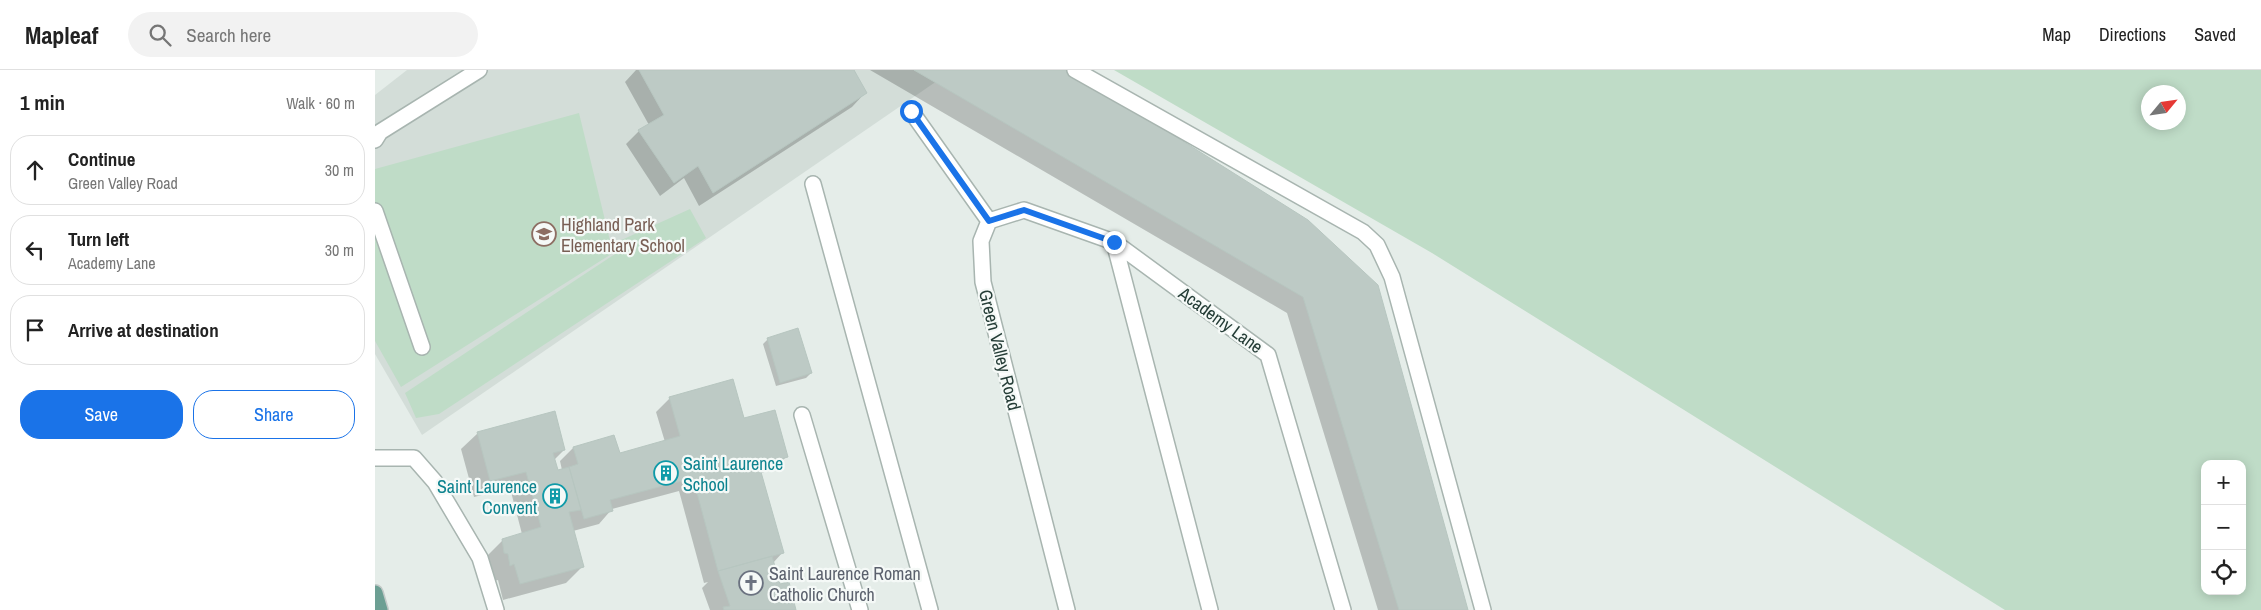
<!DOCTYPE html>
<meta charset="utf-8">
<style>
:root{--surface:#fff;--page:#f2f2f2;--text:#222;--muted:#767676;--line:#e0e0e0;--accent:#1a73e8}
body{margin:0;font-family:"Archivo Narrow",sans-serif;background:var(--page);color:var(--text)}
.controls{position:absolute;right:15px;bottom:15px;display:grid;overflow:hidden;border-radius:10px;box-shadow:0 2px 12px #0003}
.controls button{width:45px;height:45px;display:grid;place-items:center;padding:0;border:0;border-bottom:1px solid var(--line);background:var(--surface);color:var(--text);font:25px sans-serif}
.compass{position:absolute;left:1766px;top:15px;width:45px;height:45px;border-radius:50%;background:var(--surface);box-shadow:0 2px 12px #0003;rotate:61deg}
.stop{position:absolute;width:15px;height:15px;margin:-11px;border:4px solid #1a73e8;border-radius:50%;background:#fff}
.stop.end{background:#1a73e8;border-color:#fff;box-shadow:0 1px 5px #0008}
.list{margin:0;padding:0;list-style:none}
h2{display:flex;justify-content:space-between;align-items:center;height:65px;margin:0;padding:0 20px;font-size:21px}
h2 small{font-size:16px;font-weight:400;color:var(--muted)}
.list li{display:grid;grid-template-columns:32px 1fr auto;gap:15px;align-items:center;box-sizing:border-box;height:70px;margin:0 10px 10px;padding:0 10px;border:1px solid var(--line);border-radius:20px}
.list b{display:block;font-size:19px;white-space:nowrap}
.list p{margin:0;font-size:16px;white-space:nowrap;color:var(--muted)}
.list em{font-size:16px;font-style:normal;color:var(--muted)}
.actions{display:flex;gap:10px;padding:15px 20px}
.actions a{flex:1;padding:11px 0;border:1px solid var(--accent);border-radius:20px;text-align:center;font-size:18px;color:var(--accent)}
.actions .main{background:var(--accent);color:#fff}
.icon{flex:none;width:28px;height:28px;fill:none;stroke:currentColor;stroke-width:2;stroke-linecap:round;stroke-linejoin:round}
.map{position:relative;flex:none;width:1886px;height:540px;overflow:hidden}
header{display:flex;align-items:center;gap:30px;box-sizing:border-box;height:70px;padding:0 25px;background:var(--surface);border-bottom:1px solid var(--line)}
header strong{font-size:24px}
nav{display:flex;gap:28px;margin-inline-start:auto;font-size:18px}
.search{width:350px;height:45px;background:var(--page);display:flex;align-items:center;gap:12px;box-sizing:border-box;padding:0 18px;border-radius:28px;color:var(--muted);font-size:19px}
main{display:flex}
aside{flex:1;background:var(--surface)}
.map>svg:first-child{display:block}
.built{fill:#d3ddd8}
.green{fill:#bfdcc7;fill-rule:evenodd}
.shadow{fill:#0003}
.building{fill:#bdcac5;stroke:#b7c6c0}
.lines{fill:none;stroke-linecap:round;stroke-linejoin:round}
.minor-casing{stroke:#a8b5b0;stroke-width:18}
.major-casing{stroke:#c2c9c7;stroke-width:18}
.minor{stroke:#fff;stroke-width:15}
.major{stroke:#6c9f93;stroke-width:15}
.route{stroke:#1a73e8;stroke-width:6}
.labels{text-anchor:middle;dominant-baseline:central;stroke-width:4.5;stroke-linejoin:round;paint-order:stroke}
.education-label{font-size:18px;fill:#785e54;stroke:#f5f9f7;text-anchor:start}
.street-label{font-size:18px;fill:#253d37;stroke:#f5f9f7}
.culture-label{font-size:18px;fill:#0d838f;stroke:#f5f9f7;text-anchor:start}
.worship-label{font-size:18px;fill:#5b616d;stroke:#f5f9f7;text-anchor:start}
</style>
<header>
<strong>Mapleaf</strong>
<div class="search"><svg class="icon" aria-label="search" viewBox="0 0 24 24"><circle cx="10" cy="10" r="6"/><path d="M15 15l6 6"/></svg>Search here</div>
<nav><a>Map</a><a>Directions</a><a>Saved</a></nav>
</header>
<main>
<aside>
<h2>1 min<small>Walk · 60 m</small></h2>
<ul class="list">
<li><svg class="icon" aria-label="ahead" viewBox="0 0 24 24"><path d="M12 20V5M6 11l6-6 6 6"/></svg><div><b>Continue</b><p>Green Valley Road</p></div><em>30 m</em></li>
<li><svg class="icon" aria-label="left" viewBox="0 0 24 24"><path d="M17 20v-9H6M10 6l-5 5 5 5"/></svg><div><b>Turn left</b><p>Academy Lane</p></div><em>30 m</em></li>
<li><svg class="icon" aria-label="arrive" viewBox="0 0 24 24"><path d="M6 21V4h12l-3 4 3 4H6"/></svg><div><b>Arrive at destination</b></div></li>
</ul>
<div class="actions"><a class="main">Save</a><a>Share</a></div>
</aside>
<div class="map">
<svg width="1886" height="540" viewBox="0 0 1886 540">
<rect width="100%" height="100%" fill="#e5ede9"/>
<path class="built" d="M32,0H578L47,365L0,284V25Z"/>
<path class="green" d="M739,0H1886V540H1630L1057,183ZM1804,22V52H1774V22ZM1830,394H1867V521H1830Z
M204,43L238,183L26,317L0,271V99Z
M315,139L331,168L64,344L41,348L30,323L240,184L242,172Z"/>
<path class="shadow" d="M261,0H479L490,23L477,37L324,136L309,108L285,126L251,74L264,61L274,55L250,12Z
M495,0H693L932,151L1091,540H1003L912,243Z
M393,269L436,303L431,308L401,316L388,274Z
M295,328L368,350L412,386L398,400L385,403L408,482L398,493L404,516L420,540H335L327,518L333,512L329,513L304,421L237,439L224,454L198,461L207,497L191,513L128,530L123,510L119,511L111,487L128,470L147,464L135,418L99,427L86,379L103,363L189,380L179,390L182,401L187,400L185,391L198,378L244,385L290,372L281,342Z"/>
<path class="building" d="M264,0H479L492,23L338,123L323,96L299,113L263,60L289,45Z
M539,0H695L933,150L1003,215L1093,540H1024L928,227Z
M423,258L437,303L405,313L392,268Z
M358,309L369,348L400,340L413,387L384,395L409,483L343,501L318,408L235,430L238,441L209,449L194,397L203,394L198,377L239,365L245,383L305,366L294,327Z
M180,341L190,380L178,383L183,400L194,397L206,440L194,442L209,497L145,514L139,494L135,496L133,484L129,483L127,469L166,457L151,402L115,411L102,362Z
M397,486L405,514L414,512L421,540H349L348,537L355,536L343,501Z"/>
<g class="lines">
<g class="minor-casing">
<path id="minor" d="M700,0L988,162L1002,175L1017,207L1108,540
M536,41L614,151
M0,70L5,62L104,0
M438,114L555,540
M0,141L47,277
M614,151L649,140L739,172L893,285L968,540
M614,151L606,171L608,212L692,540
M739,172L835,540
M427,345L485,540
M0,388H39L60,412L105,488L121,540"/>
</g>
<g class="major-casing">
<path id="major" d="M0,523L5,540"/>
</g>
<use href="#minor" class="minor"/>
<use href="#major" class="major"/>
</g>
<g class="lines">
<path class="route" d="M536,41L614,151L649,140L739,172"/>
</g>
<defs>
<g id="school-ring" transform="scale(1.25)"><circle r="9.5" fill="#f5f9f7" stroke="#8d6e63" stroke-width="1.5"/><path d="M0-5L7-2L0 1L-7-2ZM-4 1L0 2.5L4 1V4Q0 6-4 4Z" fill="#8d6e63"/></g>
<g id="building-ring" transform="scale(1.25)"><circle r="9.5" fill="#f5f9f7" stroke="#0f9aa8" stroke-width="1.5"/><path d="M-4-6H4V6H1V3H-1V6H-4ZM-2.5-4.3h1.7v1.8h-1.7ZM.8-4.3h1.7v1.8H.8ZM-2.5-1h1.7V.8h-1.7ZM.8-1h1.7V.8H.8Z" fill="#0f9aa8"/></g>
<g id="church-ring" transform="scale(1.25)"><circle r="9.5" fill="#f5f9f7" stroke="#6b7280" stroke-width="1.5"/><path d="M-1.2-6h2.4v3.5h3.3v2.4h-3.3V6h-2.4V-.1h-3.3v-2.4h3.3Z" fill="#6b7280"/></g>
</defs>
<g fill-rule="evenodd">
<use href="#school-ring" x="169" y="164"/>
<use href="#building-ring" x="291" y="403"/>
<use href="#building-ring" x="180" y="426"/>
<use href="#church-ring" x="376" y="513"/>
</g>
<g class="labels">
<g class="education-label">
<text x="186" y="154">Highland Park<tspan x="186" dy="21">Elementary School</tspan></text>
</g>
<g class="street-label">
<text transform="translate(846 250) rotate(36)">Academy Lane</text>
<text transform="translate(625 280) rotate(76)">Green Valley Road</text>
</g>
<g class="culture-label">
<text x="308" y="393">Saint Laurence<tspan x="308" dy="21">School</tspan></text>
<text x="162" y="416" text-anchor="end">Saint Laurence<tspan x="162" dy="21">Convent</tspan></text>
</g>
<g class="worship-label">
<text x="394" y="503">Saint Laurence Roman<tspan x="394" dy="21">Catholic Church</tspan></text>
</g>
</g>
</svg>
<div class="controls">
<button>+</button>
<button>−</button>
<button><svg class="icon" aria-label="locate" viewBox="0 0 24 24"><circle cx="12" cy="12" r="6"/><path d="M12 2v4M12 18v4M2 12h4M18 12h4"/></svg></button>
</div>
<svg class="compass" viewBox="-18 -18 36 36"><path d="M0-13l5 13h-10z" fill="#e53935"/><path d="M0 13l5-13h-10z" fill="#767676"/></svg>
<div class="stop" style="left:536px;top:41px"></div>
<div class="stop end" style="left:739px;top:172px"></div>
</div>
</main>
